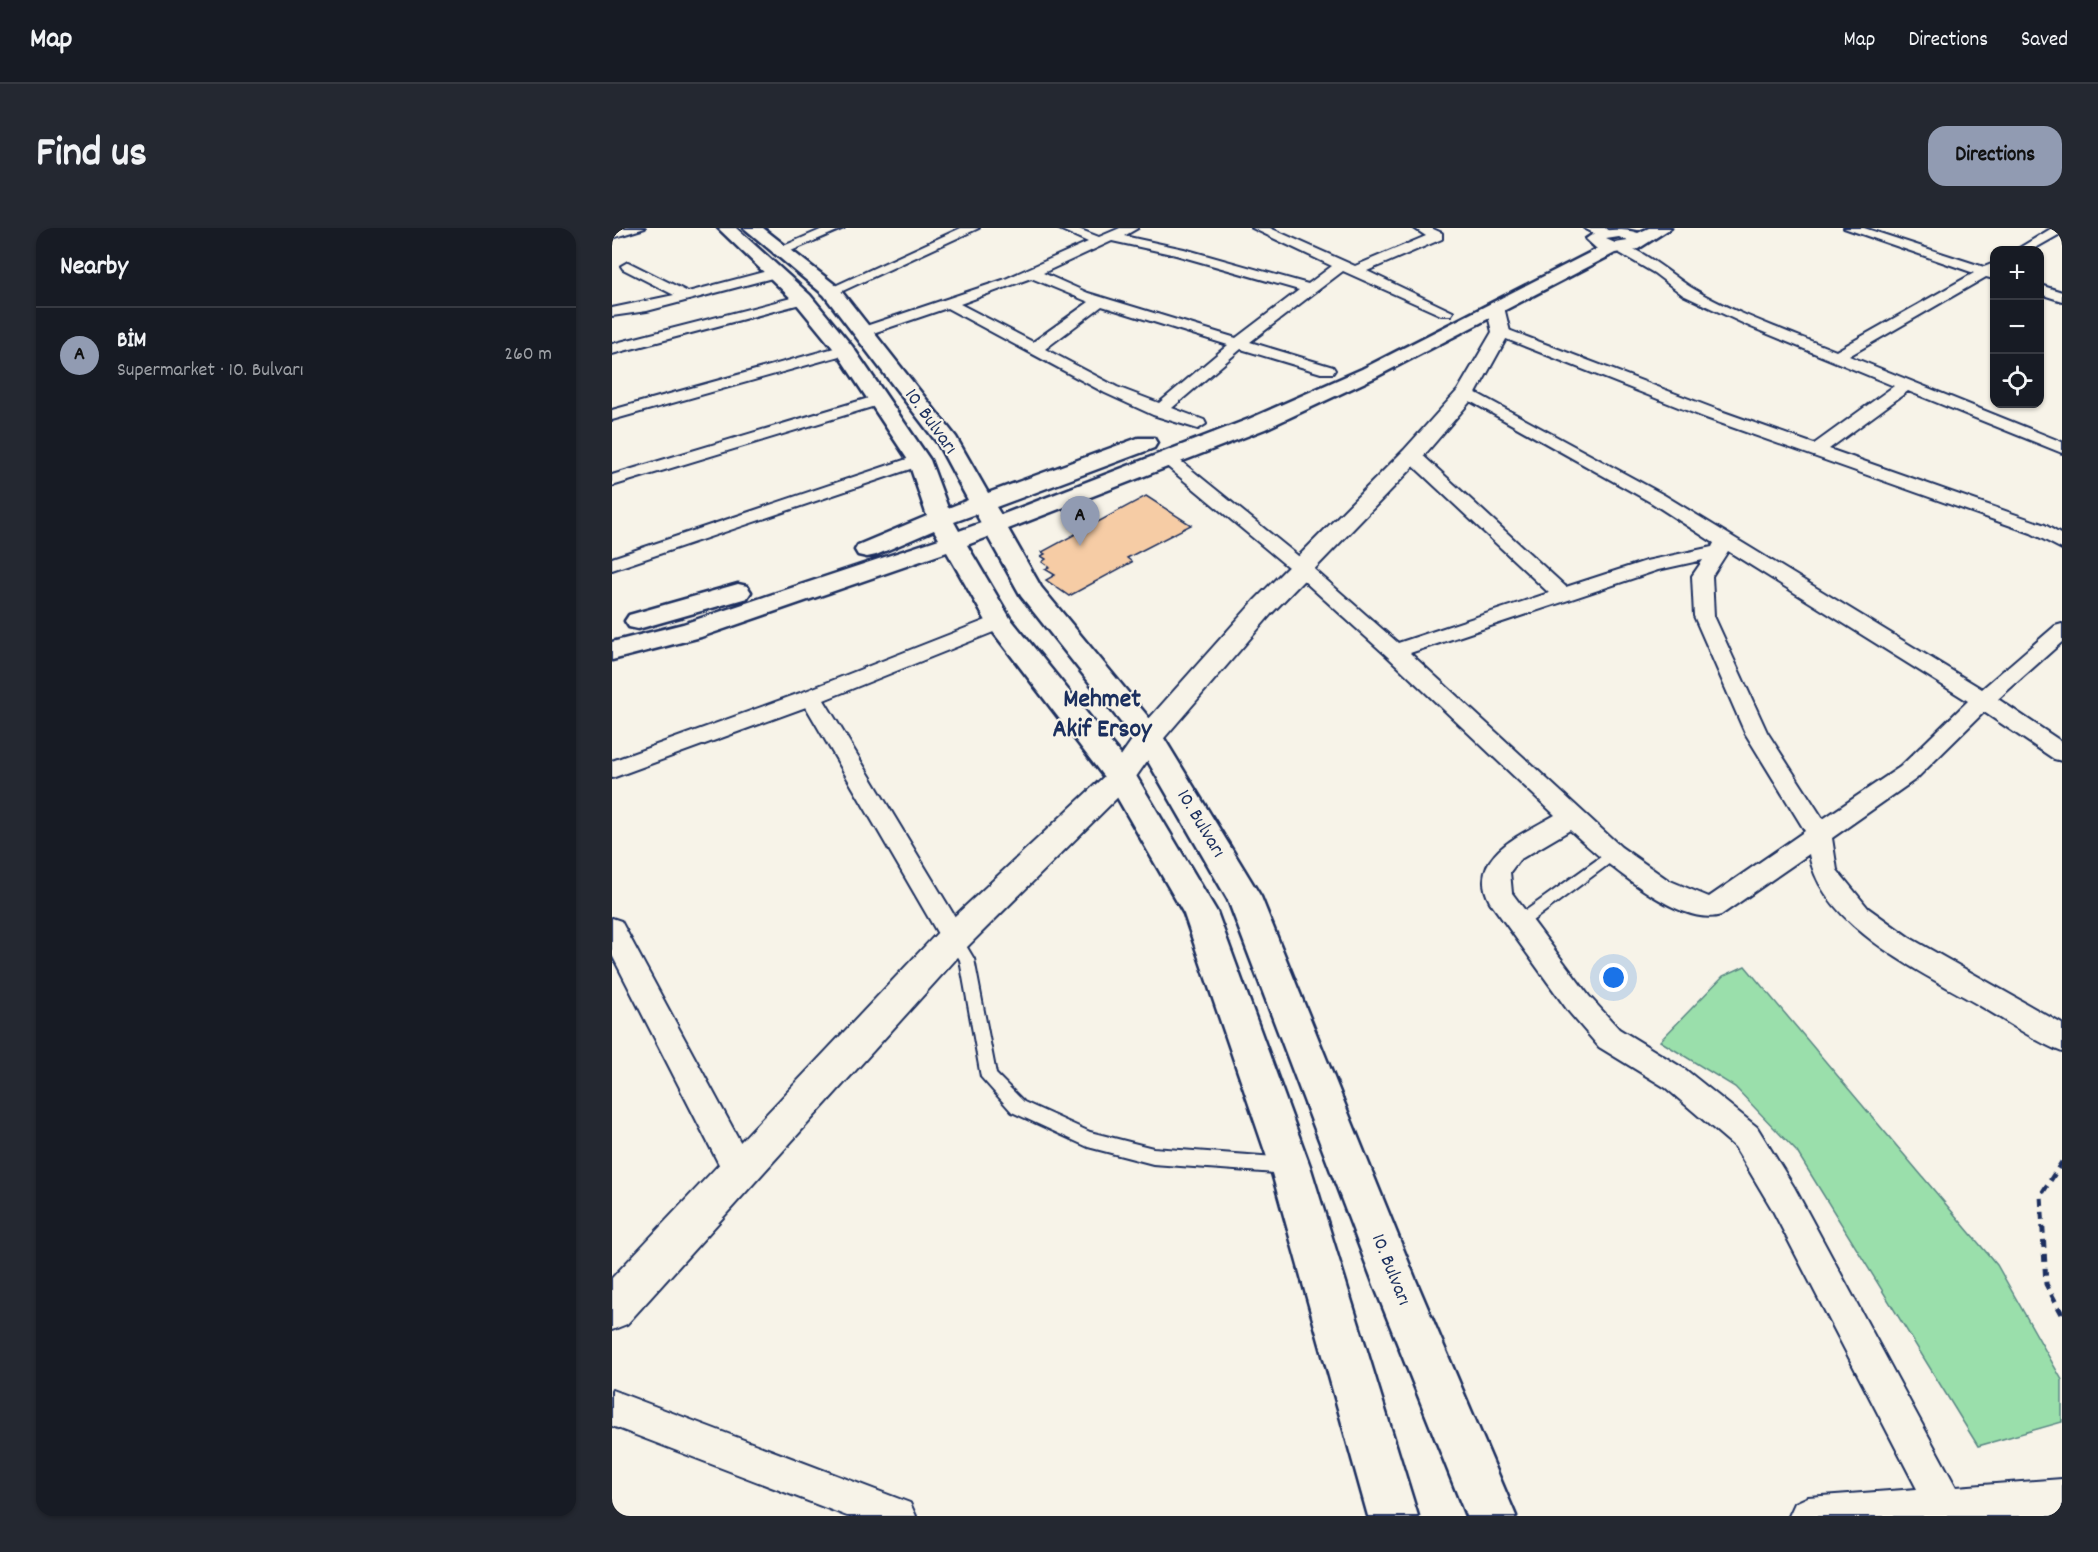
<!DOCTYPE html>
<meta charset="utf-8">
<style>
:root{--surface:#171b24;--page:#242831;--text:#f1f3f6;--muted:#9ea1a6;--line:#363941;--accent:#919bb2}
body{margin:0;font-family:Dekko,sans-serif;background:var(--page);color:var(--text)}
.controls{position:absolute;right:18px;top:18px;display:grid;overflow:hidden;border-radius:12px;box-shadow:0 2px 4px #0004}
.controls button{width:54px;height:54px;display:grid;place-items:center;padding:0;border:0;border-bottom:2px solid var(--line);background:var(--surface);color:var(--text);font:30px sans-serif}
.you{position:absolute;left:1002px;top:750px;width:21px;height:21px;margin:-15px;border:4px solid #fff;border-radius:50%;background:#1a73e8;box-shadow:0 0 0 9px #1a73e833}
.badge{display:grid;place-items:center;width:39px;height:39px;border-radius:50%;background:var(--accent);color:#111;font-size:20px;font-weight:700}
.pin{position:absolute;translate:-50% -50px;filter:drop-shadow(0 2px 3px #0008)}
.pin::after{content:'';position:absolute;top:32px;width:21px;height:18px;background:inherit;clip-path:polygon(0 0,100% 0,50% 100%)}
.list{margin:0;padding:0;list-style:none}
h2{display:flex;justify-content:space-between;align-items:center;height:78px;margin:0;padding:0 24px;font-size:26px}
h2 small{font-size:20px;font-weight:400;color:var(--muted)}
.list li{display:grid;grid-template-columns:39px 1fr auto;gap:18px;align-items:center;box-sizing:border-box;height:96px;padding:0 24px;border-top:2px solid var(--line)}
.list b{display:block;font-size:22px;white-space:nowrap}
.list p{margin:0;font-size:20px;white-space:nowrap;color:var(--muted)}
.list em{font-size:20px;font-style:normal;color:var(--muted)}
.icon{flex:none;width:33px;height:33px;fill:none;stroke:currentColor;stroke-width:2;stroke-linecap:round;stroke-linejoin:round}
.map{position:relative;flex:none;width:1450px;height:1288px;overflow:hidden;border-radius:18px}
header{display:flex;align-items:center;gap:36px;box-sizing:border-box;height:84px;padding:0 30px;background:var(--surface);border-bottom:2px solid var(--line)}
header strong{font-size:28px}
nav{display:flex;gap:33px;margin-inline-start:auto;font-size:21px}
.intro{display:flex;align-items:center;justify-content:space-between;box-sizing:border-box;height:144px;padding:0 36px}
h1{margin:0;font-size:42px}
.button{padding:15px 27px;border-radius:18px;background:var(--accent);color:#111;font-size:21px;font-weight:700}
main{display:flex;gap:36px;padding:0 36px}
aside{flex:1;background:var(--surface);border-radius:18px;box-shadow:0 2px 4px #0004}
.map>svg:first-child{display:block}
.green{fill:#9adfab;stroke:#5a8784;stroke-width:1.5}
.building{fill:#f6cca5;stroke:#1b2f5e;stroke-width:1.5}
.lines{fill:none;stroke-linecap:round;stroke-linejoin:round}
.service-casing{stroke:#1b2f5e;stroke-width:4}
.minor-casing{stroke:#1b2f5e;stroke-width:4}
.tertiary-casing{stroke:#1b2f5e;stroke-width:4}
.secondary-casing{stroke:#1b2f5e;stroke-width:5}
.path{stroke:#1b2f5e;stroke-width:5;stroke-dasharray:8 6;stroke-linecap:butt}
.service{fill:#f7f3e8;fill-rule:evenodd}
.minor{fill:#f7f3e8;fill-rule:evenodd}
.tertiary{fill:#f7f3e8;fill-rule:evenodd}
.secondary{fill:#f7f3e8;fill-rule:evenodd}
.labels{text-anchor:middle;dominant-baseline:central;stroke-width:4.5;stroke-linejoin:round;paint-order:stroke}
.street-label{font-size:20px;fill:#1b2f5e;stroke:#f7f3e8}
.district-label{font-size:26px;font-weight:bold;fill:#1b2f5e;stroke:#f7f3e8}
</style>
<header>
<strong>Map</strong>
<nav><a>Map</a><a>Directions</a><a>Saved</a></nav>
</header>
<div class="intro"><h1>Find us</h1><a class="button">Directions</a></div>
<main>
<aside>
<h2>Nearby<small></small></h2>
<ul class="list">
<li><span class="badge">A</span><div><b>BİM</b><p>Supermarket · 10. Bulvarı</p></div><em>260 m</em></li>
</ul>
</aside>
<div class="map">
<svg width="1450" height="1288" viewBox="0 0 1450 1288">
<rect width="100%" height="100%" fill="#f7f3e8"/>
<filter id="ink" filterUnits="userSpaceOnUse"><feTurbulence type="fractalNoise" baseFrequency=".0167" numOctaves="2"/><feDisplacementMap in="SourceGraphic" scale="12" xChannelSelector="R" yChannelSelector="G"/><feConvolveMatrix kernelMatrix="1 2 1 2 8 2 1 2 1" color-interpolation-filters="sRGB"/></filter>
<g filter="url(#ink)">
<path class="green" d="M1133,738L1385,1037L1450,1152V1194L1366,1218L1185,924L1123,859L1048,813L1111,748Z"/>
<path class="building" d="M534,268L579,297L515,330L520,334L457,368L434,352L443,347L433,341L437,339L430,334L434,331L429,328L433,326L430,324Z"/>
<g class="lines">
<g class="service-casing">
<path id="service" d="M1000,621L1005,622L1007,626L1005,630L912,699H902L900,695L902,691Z
M342,704L347,706L362,731L384,846L412,874L478,904L541,920L676,930L682,932L684,938L682,944L676,946L541,936L476,919L400,884L369,849L348,732L335,710L337,706Z"/>
</g>
<g class="minor-casing">
<path id="minor" d="M9,0H33L0,10V2Z
M213,0H232L172,26H162L160,23Z
M349,0H367L224,66H214L212,63Z
M445,0H464L487,9L508,0H526L512,8L572,21L696,56L720,38L640,0H658L743,38L814,8L802,0H819L830,5V11L755,43L841,84L839,87H829L731,43L638,114L721,139L723,142L721,145H709L629,121L560,180L592,192L594,196L586,201L541,187L493,165L335,80L255,107H245L242,104L245,101L391,52L476,14ZM500,13L564,27L687,62L624,110L476,65L431,45ZM419,50L477,74L421,114L348,76ZM490,78L616,117L547,175L505,159L433,121Z
M1232,0H1252L1372,39L1382,35V51L1374,49L1237,128L1450,214V225L1296,163L1217,221L1433,297L1450,307V321L1419,305L1094,190L884,107L881,104L884,101H894L1106,182L1202,216L1282,158L1139,99L1071,67L1042,45L999,20L1001,17C1021,12 1063,50 1080,60C1120,85 1180,105 1224,123L1362,45Z
M1440,0H1450V5L1420,22H1404Z
M16,34L76,64L163,41L170,45L168,48L35,83L0,88V80L62,67L11,41L9,38Z
M1428,57L1450,64V73L1428,66Z
M191,67L196,68L198,71L196,74L0,126V116Z
M233,117L241,122L238,125L0,192V182Z
M855,160L1052,267L1370,461L1443,398L1450,396V414L1386,471L1450,514V533L1442,531L1372,484L1304,551L1220,610L1225,642L1256,680L1298,710L1450,796V824C1422,813 1396,794 1370,779C1312,745 1209,699 1197,626L1109,687C1067,701 987,629 958,602L907,632L898,644L900,665L977,768L1007,801L1074,842L1145,899L1182,959L1344,1259L1450,1251V1288H1177L1183,1275L1196,1269L1305,1261L1160,981L1123,919L1054,860L987,819L957,784L878,674C853,628 911,606 943,587L775,428L682,344L545,230L554,225L560,226L696,336L786,415L937,365L794,231L791,227L794,223H806L954,359L1034,333L1100,319L1102,315L1040,275L849,168L847,165ZM1116,323L1356,473L1288,539L1211,591L1155,504L1102,388L1100,348ZM1091,332L1080,348L1082,388L1133,505L1193,603L1097,669L1056,652L1009,619L798,425L1046,342Z
M267,167L273,169L275,172L273,175L0,258V247Z
M307,227L313,228L316,232L313,236L0,342V330Z
M387,387L394,389L397,394L394,399L212,472L351,702L355,710L351,718L342,721L333,718L194,479L0,550V533L191,464Z
M0,690L9,693L138,932L143,943L138,954L127,958L116,954L0,727Z
M0,1162L298,1275L304,1288H235L0,1198Z"/>
</g>
<g class="tertiary-casing">
<path id="tertiary" d="M972,0H993L999,5L991,10Z
M883,74L892,79L898,104L862,169L808,232L660,385L547,516L519,556L354,720L15,1096L0,1102V1050L330,700L499,542L527,502L642,373L792,222L846,162L880,104L874,79Z"/>
</g>
<g class="secondary-casing">
<path id="secondary" d="M106,0H124L198,67L240,118L318,232L336,280L356,272L326,216L212,67L132,0H151L226,59L344,209L376,265L526,210H542L545,215L542,220L384,279L389,287L637,191L750,141L985,21L974,11C987,0 1009,0 1026,5L1037,0H1059L1026,21L1003,25L764,149L653,201L396,301L429,359L547,502L649,669L803,1050L904,1288H854L762,1057L616,672L526,516L409,368L376,309L355,317L398,390L520,541L605,684L698,938L806,1288H756L658,938L572,686L498,557L378,400L335,324L89,409L0,432V414L71,396L327,311L322,302L264,327L255,329L246,327L243,322L246,317L315,288L296,232L225,125L184,75ZM1007,9L1016,13L1003,15L994,11ZM364,286L369,295L347,303L342,294Z
M126,356L135,358L139,364L135,370L26,401L17,399L13,393L17,387Z"/>
</g>
<path class="path" d="M1450,934L1429,967L1434,1056L1450,1086"/>
<use href="#service" class="service"/>
<use href="#minor" class="minor"/>
<use href="#tertiary" class="tertiary"/>
<use href="#secondary" class="secondary"/>
</g>
</g>
<g class="labels">
<g class="street-label">
<text transform="translate(318 194) rotate(54)">10. Bulvarı</text>
<text transform="translate(588 596) rotate(59)">10. Bulvarı</text>
<text transform="translate(778 1042) rotate(68)">10. Bulvarı</text>
</g>
<g class="district-label">
<text x="490" y="472">Mehmet<tspan x="490" dy="30">Akif Ersoy</tspan></text>
</g>
</g>
</svg>
<div class="controls">
<button>+</button>
<button>−</button>
<button><svg class="icon" aria-label="locate" viewBox="0 0 24 24"><circle cx="12" cy="12" r="6"/><path d="M12 2v4M12 18v4M2 12h4M18 12h4"/></svg></button>
</div>
<div class="you"></div>
<div class="pin badge" style="left:468px;top:318px">A</div>
</div>
</main>
